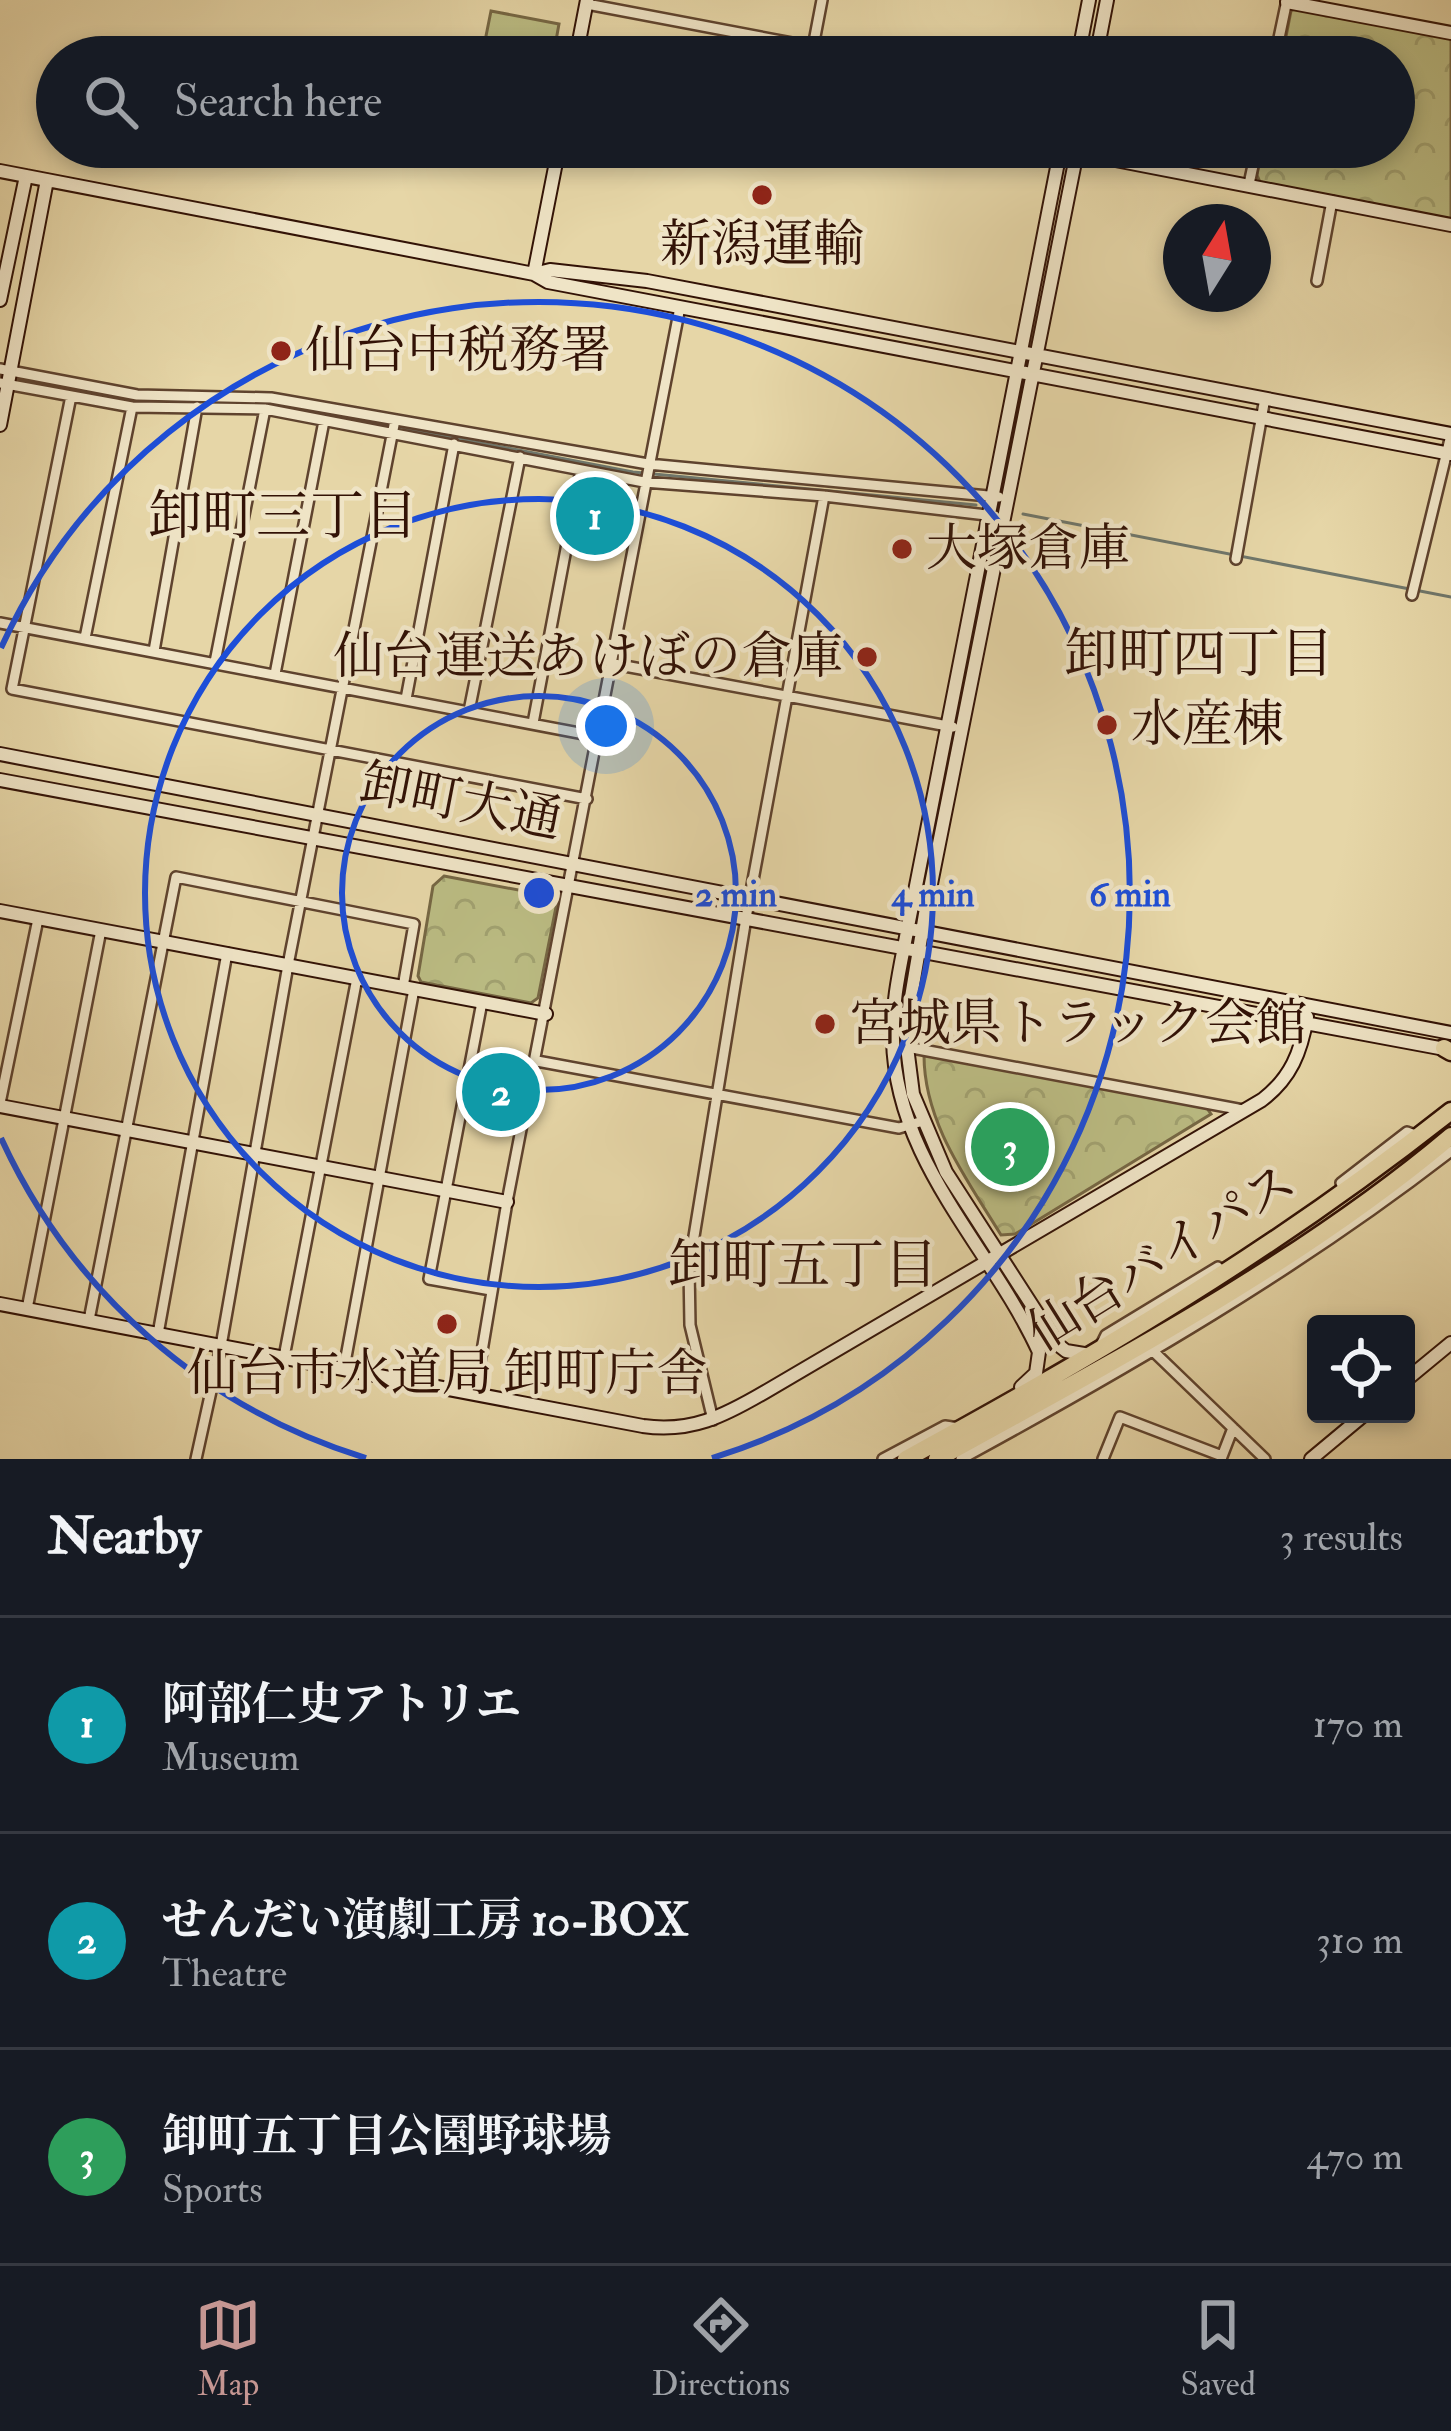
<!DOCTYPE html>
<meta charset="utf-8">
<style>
:root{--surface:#171b24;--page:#20242c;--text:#f1f3f6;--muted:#9ea1a6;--line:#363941;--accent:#c59692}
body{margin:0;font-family:"IM FELL Double Pica","Noto Serif JP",serif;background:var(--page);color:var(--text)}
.controls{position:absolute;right:36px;bottom:36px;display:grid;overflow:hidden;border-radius:12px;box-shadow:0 6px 18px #0003}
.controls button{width:108px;height:108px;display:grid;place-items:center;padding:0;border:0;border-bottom:3px solid var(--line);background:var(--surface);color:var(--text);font:60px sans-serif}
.compass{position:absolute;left:1163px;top:204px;width:108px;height:108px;border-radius:50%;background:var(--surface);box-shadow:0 6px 18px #0003;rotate:11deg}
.you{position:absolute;left:606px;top:726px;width:42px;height:42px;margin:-30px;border:9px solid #fff;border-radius:50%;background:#1a73e8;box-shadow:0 0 0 18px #1a73e833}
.badge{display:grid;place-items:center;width:78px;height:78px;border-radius:50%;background:var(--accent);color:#fff;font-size:39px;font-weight:700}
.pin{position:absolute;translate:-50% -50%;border:6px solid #fff;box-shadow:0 3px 12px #0006}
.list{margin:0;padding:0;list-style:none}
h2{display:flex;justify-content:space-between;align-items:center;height:156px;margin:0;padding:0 48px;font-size:51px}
h2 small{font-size:39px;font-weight:400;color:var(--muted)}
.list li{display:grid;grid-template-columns:78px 1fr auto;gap:36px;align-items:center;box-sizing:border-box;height:216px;padding:0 48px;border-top:3px solid var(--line)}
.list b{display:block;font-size:45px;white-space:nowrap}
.list p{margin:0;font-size:39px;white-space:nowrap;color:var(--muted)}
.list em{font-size:39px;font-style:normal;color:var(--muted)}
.icon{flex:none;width:66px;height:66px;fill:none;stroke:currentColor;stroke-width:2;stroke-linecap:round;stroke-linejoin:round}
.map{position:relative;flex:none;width:1451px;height:1459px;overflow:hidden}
.search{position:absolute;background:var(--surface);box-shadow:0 6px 18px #0003;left:36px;right:36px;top:36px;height:132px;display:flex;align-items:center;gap:30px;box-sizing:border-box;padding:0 42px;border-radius:66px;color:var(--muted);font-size:45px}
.sheet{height:804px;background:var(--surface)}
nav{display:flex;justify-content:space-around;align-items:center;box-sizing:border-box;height:168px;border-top:3px solid var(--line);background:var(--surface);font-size:33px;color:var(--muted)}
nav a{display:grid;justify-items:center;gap:6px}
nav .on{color:var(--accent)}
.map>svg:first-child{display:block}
.grass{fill:#bbbc83;stroke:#766744;stroke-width:3}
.park{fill:url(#park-crowns);stroke:#766744;stroke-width:3}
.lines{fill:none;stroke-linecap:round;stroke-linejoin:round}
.stream{stroke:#6f766a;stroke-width:3}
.street-casing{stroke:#5f432e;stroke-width:14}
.secondary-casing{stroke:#321206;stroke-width:16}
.highway-casing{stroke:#321206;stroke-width:21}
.street{stroke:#efe4c6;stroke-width:9}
.secondary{stroke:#efe4c6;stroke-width:12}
.highway{stroke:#e6d6a7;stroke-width:16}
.ring{fill:none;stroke:#1d4ed8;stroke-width:6}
.poi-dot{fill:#8f2418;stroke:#efe4c6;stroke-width:4.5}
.labels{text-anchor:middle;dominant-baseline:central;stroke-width:9;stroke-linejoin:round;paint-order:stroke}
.poi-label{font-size:51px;fill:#321206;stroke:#efe4c6;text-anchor:start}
.street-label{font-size:51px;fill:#321206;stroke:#efe4c6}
.neighbourhood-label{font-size:54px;fill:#321206;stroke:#efe4c6}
.centre{fill:#1d4ed8;stroke:#efe4c6;stroke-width:6}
.ring-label{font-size:36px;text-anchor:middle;font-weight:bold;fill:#1d4ed8;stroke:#efe4c6;stroke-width:9;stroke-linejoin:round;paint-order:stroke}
</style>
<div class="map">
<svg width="1451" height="1459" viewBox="0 0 1451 1459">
<defs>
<pattern id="park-crowns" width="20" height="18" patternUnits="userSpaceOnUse" patternTransform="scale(3)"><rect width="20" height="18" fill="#bbbc83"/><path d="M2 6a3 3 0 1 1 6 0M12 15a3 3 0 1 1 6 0" fill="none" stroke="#a1a170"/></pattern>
</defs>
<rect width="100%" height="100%" fill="#e6d6a7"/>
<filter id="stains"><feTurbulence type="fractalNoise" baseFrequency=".00167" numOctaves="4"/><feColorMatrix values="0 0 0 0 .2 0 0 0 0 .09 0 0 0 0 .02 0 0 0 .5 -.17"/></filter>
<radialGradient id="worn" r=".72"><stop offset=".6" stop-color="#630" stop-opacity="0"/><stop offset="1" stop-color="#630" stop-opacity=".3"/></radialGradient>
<path class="grass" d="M491,11L559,24L553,57L482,56Z"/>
<path class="park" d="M1296,8L1451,37V219L1260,182L1257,175L1262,147H1394V57H1282L1291,11Z
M444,876L550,896L557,902L538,998L531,1003L421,982L418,976L433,886Z
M924,1055L1206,1107L1211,1114L1015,1234L1001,1235C967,1179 924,1123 924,1055Z"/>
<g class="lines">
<path class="stream" d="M38,383L133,402L272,403L633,472L976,505
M1023,514L1451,597"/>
<g class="street-casing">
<path id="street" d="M587,4L813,47L822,0
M1275,57L1287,0
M1249,184L1257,147
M1317,281L1332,201
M0,369L137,395L271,398L648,464L999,497
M0,383L132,407L265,409L644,482L824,496L995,516
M71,396L12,689L587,799
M1236,559L1265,398
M1412,595L1451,435
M0,623L600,737
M85,638L132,407
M154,651L197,407
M215,662L265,409
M614,664L953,727
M275,674L324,421
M406,699L454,444
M469,711L520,457
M533,723L581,470
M482,1002L429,1279L491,1290
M907,1047L1243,1110
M537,1061L899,1128L923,1121
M0,1103L38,919
M1341,1183L1407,1132L1418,1136
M27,1309L101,930
M89,1320L176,877L414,924L403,987
M158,1334L227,953
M1100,1347L1106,1335L1218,1267
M1152,1350L1265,1459
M284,1357L357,978
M344,1368L414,989
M475,1393L507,1202L680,307
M713,1420L690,1325L689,1267L746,918L824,496
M196,1459L221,1346L288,965L395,420
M883,1459L945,1426L959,1428
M961,1459C1130,1367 1299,1269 1451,1151
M1103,1459L1120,1417L1222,1456
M1221,1459L1233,1428"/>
</g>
<g class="secondary-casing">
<path id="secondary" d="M1287,2L1451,33
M576,57L587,0
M1078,57L1089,0
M1096,57L1107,0
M1078,147L925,914L908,1015L907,1047L913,1094L946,1172L1057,1344L1066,1351L1090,1355
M1069,151L1451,225
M0,171L534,274L548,282L1451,454
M534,274L550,270L647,281L1451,434
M534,274L559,147
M0,300L26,176
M0,425L47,180
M0,754L1451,1033
M0,780L1450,1050
M0,911L546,1014
M0,1106L507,1202
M0,1304L643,1426C691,1433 724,1416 765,1392L1262,1100C1291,1078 1301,1052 1307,1017
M1406,1380L1451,1343
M1021,1387L1036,1373L1039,1352C991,1247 895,1162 893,1039C892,1008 898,977 904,947L1061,147
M1311,1459L1365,1414"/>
</g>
<g class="highway-casing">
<path id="highway" d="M1444,1048L1451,1052
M906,1459C1099,1354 1278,1248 1451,1111
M937,1459C1109,1364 1301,1263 1451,1136"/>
</g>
<use href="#street" class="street"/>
<use href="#secondary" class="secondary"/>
<use href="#highway" class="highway"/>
</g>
<g class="ring">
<circle cx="539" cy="893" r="197"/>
<circle cx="539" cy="893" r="394"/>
<path d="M366 1458A591 591 0 0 1 1 1138M1 648A591 591 0 1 1 712 1458"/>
</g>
<g class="poi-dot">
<circle cx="762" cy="195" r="12"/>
<circle cx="281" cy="351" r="12"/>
<circle cx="902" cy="549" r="12"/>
<circle cx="867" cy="657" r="12"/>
<circle cx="1107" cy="725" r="12"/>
<circle cx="825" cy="1024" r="12"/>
<circle cx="447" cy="1324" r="12"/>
</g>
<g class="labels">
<g class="poi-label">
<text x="762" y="245" text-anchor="middle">新潟運輸</text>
<text x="305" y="351">仙台中税務署</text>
<text x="926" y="549">大塚倉庫</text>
<text x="843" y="657" text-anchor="end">仙台運送あけぼの倉庫</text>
<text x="1131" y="725">水産棟</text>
<text x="849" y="1024">宮城県トラック会館</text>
<text x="447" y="1374" text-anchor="middle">仙台市水道局 卸町庁舎</text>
</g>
<g class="street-label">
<text transform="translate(461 802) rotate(11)">卸町大通</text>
<text transform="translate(1162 1258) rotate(-32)">仙台バイパス</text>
</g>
<g class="neighbourhood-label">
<text x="283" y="517">卸町三丁目</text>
<text x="1199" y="655">卸町四丁目</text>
<text x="803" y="1266">卸町五丁目</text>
</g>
</g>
<circle cx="539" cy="893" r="18" class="centre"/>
<g class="ring-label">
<text x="736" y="906">2 min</text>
<text x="933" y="906">4 min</text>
<text x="1130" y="906">6 min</text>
</g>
<rect width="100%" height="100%" filter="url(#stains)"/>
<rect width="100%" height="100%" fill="url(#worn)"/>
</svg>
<div class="controls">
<button><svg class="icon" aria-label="locate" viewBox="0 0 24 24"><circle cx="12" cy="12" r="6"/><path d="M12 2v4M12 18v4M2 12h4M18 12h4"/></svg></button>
</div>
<svg class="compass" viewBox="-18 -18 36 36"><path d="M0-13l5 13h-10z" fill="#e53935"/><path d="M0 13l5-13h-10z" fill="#9ea1a6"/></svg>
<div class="you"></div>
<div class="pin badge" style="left:595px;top:516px;background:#0f9aa8">1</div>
<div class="pin badge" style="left:501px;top:1092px;background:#0f9aa8">2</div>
<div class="pin badge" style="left:1010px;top:1147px;background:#2e9e5b">3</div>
<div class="search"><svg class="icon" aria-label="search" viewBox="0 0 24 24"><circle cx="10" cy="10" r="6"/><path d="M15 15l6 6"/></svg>Search here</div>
</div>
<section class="sheet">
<h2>Nearby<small>3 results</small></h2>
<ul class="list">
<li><span class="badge" style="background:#0f9aa8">1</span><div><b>阿部仁史アトリエ</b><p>Museum</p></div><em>170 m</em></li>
<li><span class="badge" style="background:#0f9aa8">2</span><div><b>せんだい演劇工房 10-BOX</b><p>Theatre</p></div><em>310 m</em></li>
<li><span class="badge" style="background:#2e9e5b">3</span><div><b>卸町五丁目公園野球場</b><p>Sports</p></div><em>470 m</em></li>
</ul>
</section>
<nav>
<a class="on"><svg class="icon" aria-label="map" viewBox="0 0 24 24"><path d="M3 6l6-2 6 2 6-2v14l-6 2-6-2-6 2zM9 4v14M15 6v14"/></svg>Map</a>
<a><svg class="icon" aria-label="directions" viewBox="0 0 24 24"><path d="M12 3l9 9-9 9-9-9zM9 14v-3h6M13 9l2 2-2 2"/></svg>Directions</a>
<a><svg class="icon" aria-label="saved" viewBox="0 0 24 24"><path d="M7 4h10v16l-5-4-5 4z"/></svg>Saved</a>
</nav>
